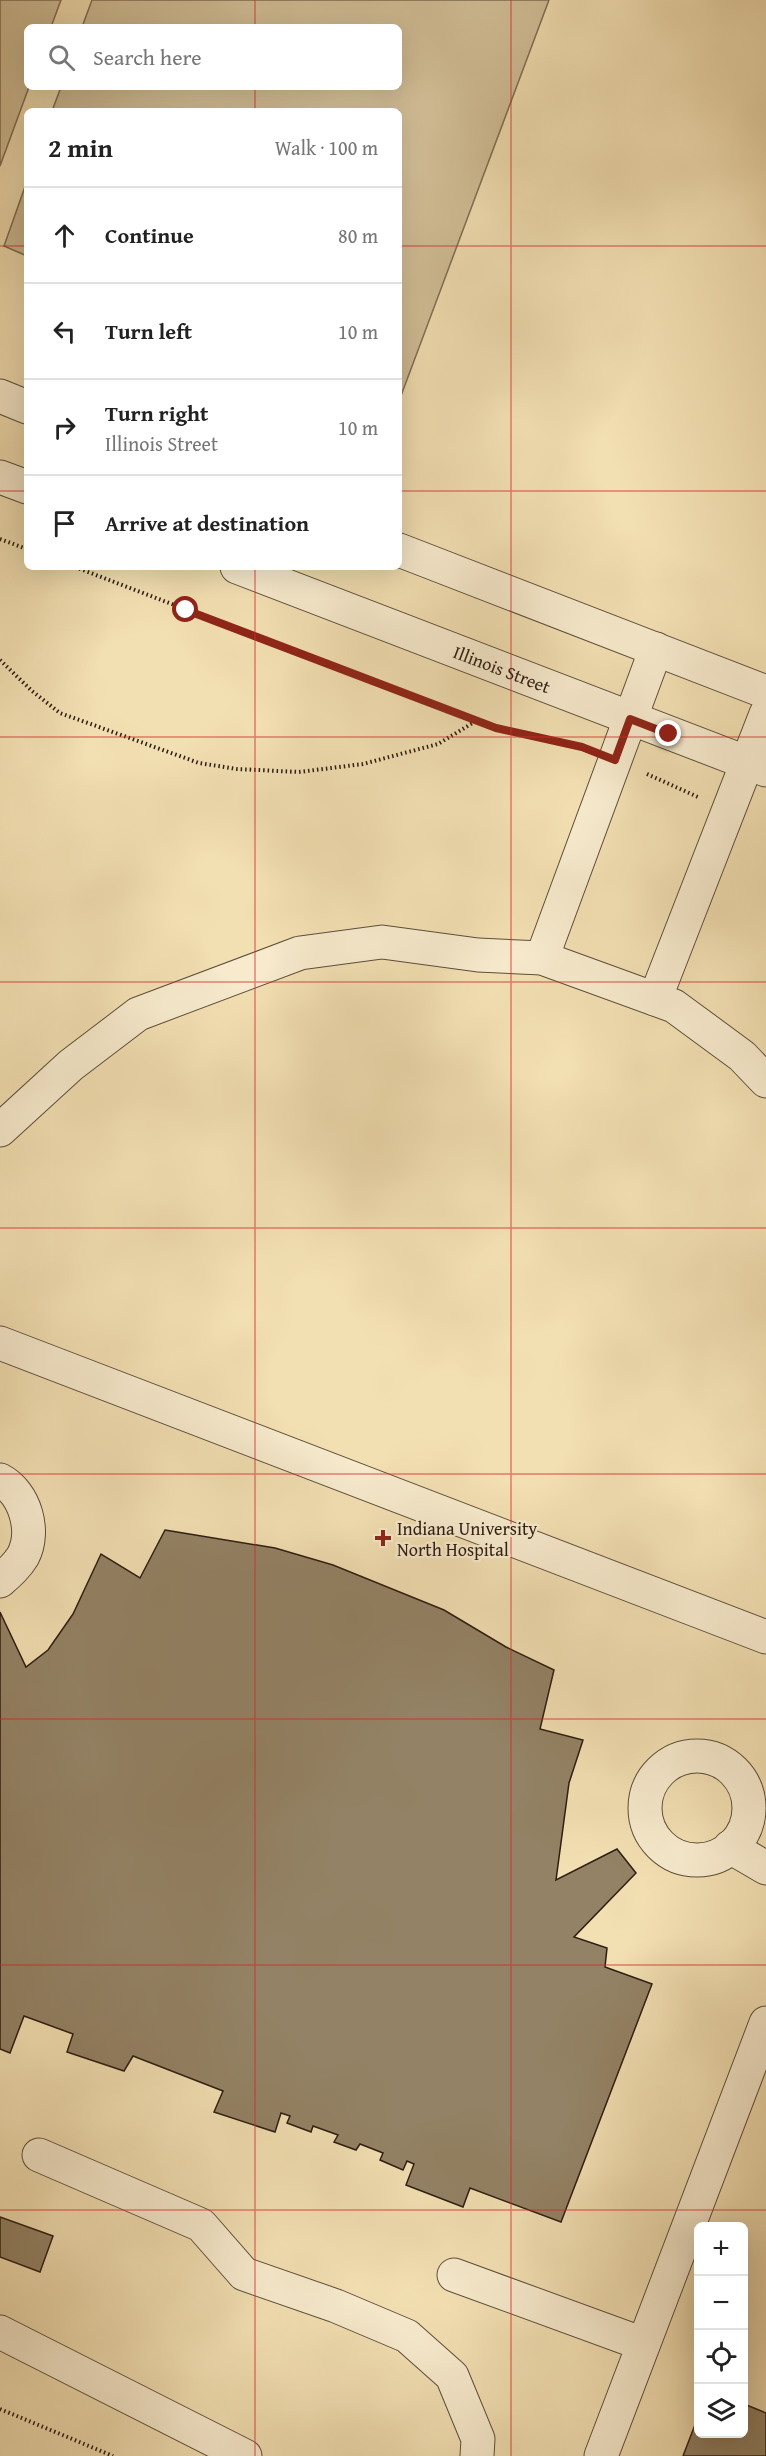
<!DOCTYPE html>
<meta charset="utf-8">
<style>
:root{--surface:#fff;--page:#f6f6f6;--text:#222;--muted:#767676;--line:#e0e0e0}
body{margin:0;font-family:"Gentium Book Plus",serif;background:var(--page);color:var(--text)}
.controls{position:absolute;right:18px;bottom:18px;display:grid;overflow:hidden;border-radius:9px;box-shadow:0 6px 24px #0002}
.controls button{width:54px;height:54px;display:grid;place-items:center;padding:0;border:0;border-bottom:2px solid var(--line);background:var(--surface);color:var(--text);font:30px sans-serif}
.stop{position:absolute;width:18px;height:18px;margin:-14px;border:4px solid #8f2418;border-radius:50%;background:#fff}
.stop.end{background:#8f2418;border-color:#fff;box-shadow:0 2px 6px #0008}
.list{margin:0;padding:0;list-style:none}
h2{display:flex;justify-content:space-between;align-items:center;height:78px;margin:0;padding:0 24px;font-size:26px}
h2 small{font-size:20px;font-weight:400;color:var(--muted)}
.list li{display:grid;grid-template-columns:39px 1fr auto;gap:18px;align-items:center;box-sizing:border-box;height:96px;padding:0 24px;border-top:2px solid var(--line)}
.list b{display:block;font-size:22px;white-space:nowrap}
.list p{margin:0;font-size:20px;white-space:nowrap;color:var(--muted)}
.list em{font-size:20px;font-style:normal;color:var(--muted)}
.icon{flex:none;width:33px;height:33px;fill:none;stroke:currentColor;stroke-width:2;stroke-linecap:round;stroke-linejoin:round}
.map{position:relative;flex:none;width:766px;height:2456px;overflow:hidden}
.search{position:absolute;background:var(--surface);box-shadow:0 6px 24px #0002;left:24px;top:24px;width:378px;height:66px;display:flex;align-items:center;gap:15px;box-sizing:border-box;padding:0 21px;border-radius:9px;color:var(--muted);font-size:22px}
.panel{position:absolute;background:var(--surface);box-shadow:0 6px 24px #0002;left:24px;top:108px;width:378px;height:462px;border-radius:9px}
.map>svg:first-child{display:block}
.green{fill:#d1be97;stroke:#7f6e54;stroke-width:1.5}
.building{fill:#938265;stroke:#2d1d12;stroke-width:1.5}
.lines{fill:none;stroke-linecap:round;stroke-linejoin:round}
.minor-casing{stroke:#5e4e3a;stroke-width:35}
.path{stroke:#2d1d12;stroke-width:4;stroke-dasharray:1.5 3;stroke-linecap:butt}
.minor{stroke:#f7eacd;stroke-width:33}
.route{stroke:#8f2418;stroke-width:8}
.grid{fill:none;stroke:#d62828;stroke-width:1.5;stroke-opacity:0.55}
.poi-dot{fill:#8f2418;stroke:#f7eacd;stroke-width:2}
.labels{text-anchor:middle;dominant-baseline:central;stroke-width:4.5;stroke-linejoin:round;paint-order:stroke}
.street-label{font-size:18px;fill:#2d1d12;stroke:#f7eacd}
.poi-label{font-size:18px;fill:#2d1d12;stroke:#f7eacd;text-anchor:start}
</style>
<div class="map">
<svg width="766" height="2456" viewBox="0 0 766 2456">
<rect width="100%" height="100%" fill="#f2dfb2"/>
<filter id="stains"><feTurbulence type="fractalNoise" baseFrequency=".00333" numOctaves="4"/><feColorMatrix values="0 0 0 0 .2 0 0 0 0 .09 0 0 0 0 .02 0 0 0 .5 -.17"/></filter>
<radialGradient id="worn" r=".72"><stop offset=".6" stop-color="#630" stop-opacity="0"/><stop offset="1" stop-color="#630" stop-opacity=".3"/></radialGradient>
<path class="green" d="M0,0H61L51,27H27V87H29L0,166Z
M92,0H549L399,401V111H52L61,87H399V27H82Z
M27,181V256L4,246Z"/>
<path class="building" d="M165,1530L275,1548L333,1565L444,1610L506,1647L554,1670L540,1729L583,1740L569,1783L556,1880L617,1849L636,1873L574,1937L607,1948L605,1967L652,1984L561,2222L470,2188L463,2207L406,2185L414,2164L407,2161L403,2170L380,2160L383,2153L360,2144L356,2150L334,2142L338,2135L313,2126L311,2132L287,2123L290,2116L281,2113L275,2132L214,2112L223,2091L133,2056L124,2071L67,2052L73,2034L24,2016L10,2053L0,2049V1612L26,1667L48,1650L73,1614L101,1554L140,1578Z
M0,2217L53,2236L40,2272L0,2257Z
M744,2404L766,2413V2456H683L698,2417V2434H744Z"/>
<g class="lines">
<g class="minor-casing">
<g id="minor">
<path d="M0,396L27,407"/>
<path d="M0,477L27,487"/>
<path d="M399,550L766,692"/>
<path id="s1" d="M237,567L766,770"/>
<path d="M542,958L656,649"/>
<path d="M655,999L766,714"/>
<path d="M0,1130L71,1065L138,1014L300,953L382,942L478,955L542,958L674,1006L742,1056L766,1081"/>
<path d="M0,1343L766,1637"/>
<path d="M0,1480C25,1493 36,1531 23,1556C17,1566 9,1573 0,1581"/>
<circle cx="697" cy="1808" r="52"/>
<path d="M730,1847L766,1868"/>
<path d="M39,2155L201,2225L244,2274L336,2306L407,2336L452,2376L478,2439L477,2456"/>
<path d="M454,2275L643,2344"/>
<path d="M0,2332L245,2456"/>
<path d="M601,2456L766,2023"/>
</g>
</g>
<path class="path" d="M0,539L27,549
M75,567L496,728L582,747
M0,660L32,691L60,713L199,763L237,769L299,772L363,764L438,744L476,721
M647,774L698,797
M0,2409L113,2456"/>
<use href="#minor" class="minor"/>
</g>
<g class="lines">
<path class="route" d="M186,610L496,728L582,747L615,760L630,719L669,734"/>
</g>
<path class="grid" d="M255,0V27M511,0V2456M255,87V111M0,246H27M399,246H766M0,491H27M399,491H766M255,567V2456M0,737H766M0,982H766M0,1228H766M0,1474H766M0,1719H766M0,1965H766M0,2210H766"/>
<path class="poi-dot" d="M380 1529h6v6h6v6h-6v6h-6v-6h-6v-6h6z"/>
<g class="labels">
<g class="street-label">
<text stroke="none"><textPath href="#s1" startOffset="284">Illinois Street</textPath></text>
</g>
<g class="poi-label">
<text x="397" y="1528">Indiana University<tspan x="397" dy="21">North Hospital</tspan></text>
</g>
</g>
<rect width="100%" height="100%" filter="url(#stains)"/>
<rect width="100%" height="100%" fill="url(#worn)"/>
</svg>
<div class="controls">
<button>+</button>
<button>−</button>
<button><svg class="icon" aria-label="locate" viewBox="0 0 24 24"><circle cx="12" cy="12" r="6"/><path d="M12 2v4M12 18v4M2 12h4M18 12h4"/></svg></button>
<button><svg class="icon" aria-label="layers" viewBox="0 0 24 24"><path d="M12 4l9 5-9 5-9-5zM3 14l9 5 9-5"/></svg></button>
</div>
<div class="stop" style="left:186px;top:610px"></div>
<div class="stop end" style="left:669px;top:734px"></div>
<div class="search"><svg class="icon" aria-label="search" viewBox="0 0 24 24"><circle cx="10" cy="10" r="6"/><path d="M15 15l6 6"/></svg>Search here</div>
<section class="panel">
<h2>2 min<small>Walk · 100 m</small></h2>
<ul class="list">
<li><svg class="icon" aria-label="ahead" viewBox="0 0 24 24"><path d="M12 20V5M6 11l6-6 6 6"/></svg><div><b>Continue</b></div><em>80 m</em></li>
<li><svg class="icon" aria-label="left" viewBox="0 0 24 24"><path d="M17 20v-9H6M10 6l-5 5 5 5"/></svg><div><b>Turn left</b></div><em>10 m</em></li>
<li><svg class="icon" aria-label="right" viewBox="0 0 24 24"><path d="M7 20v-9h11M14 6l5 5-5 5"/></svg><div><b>Turn right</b><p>Illinois Street</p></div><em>10 m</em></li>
<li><svg class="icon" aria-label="arrive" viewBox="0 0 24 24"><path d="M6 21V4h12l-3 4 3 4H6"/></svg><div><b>Arrive at destination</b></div></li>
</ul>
</section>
</div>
